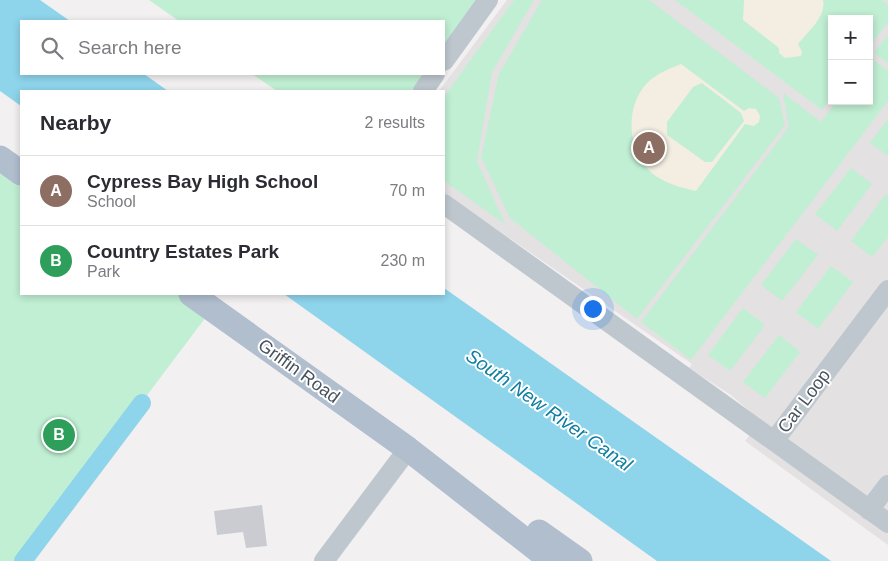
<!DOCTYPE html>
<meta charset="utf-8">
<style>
:root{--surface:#fff;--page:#f2f2f3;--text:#2b2b33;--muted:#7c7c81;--line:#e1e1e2;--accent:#b45309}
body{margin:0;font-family:Arial,sans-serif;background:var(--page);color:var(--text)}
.controls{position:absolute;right:15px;top:15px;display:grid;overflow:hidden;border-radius:0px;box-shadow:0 2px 8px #0003}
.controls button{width:45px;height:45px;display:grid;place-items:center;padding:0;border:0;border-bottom:1px solid var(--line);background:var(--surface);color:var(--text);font:25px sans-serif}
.you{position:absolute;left:592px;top:308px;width:18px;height:18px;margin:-12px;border:4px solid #fff;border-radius:50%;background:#1a73e8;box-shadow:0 0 0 8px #1a73e833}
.badge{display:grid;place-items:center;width:32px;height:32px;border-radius:50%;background:var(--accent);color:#fff;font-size:16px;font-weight:700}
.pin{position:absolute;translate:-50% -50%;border:2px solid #fff;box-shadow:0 1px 5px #0006}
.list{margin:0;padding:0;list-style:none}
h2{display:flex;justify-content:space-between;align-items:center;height:65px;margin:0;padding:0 20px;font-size:21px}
h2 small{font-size:16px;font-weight:400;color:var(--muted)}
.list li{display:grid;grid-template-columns:32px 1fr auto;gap:15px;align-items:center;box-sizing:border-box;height:70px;padding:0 20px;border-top:1px solid var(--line)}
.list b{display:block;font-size:19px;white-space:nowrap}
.list p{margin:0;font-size:16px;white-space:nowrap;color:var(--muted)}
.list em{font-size:16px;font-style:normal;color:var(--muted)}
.icon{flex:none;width:28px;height:28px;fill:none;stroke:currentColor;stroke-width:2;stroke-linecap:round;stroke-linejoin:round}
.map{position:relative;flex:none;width:888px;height:561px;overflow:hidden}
.search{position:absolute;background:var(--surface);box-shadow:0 2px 8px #0003;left:20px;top:20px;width:425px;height:55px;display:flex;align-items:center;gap:12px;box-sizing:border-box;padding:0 18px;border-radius:0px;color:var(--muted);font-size:19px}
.panel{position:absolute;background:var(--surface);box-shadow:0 2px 8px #0003;left:20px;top:90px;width:425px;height:205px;border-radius:0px}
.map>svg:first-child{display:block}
.education{fill:#e3e1e2;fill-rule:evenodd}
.green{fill:#c0efd3}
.sand{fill:#f3eee1;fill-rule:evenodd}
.water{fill:#8ed4eb}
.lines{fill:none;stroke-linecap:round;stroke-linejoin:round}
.canal{stroke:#8ed4eb;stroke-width:18}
.building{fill:#caccd2}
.minor{stroke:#bec7ce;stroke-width:20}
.major{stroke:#b0bece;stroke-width:25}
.labels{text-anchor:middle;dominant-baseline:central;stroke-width:4;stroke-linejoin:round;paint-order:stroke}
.street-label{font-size:18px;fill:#48525d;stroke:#fff}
.water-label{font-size:19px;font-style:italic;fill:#0f7ea1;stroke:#fff}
</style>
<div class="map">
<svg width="888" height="561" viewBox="0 0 888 561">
<rect width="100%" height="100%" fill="#f2f0f0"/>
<path class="education" d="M507,0H888V545L745,441L761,421L731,395L689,368L692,364L444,193V91H439ZM832,19H869V101H832Z"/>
<path class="green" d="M149,0H482L444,52V21H179Z
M514,0H534L492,72L477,161L505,224L444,181V97Z
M542,0H649L779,98L785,125L637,319L510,218L481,157L499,74Z
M675,0H882L888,5V22L869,47V19H832V96L822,110Z
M888,35V63L874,53Z
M870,57L888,71V101L691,360L641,322L789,127L783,93L821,122L837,101H869Z
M252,74H428L416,91H277Z
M888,119V156L870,143Z
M0,164L21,178V294H190L212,309L22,561H0Z
M851,168L872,184L837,231L815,214Z
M886,194L888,196V237L872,257L851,241Z
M796,239L818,255L782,301L761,285Z
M831,266L853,282L818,329L796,312Z
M743,308L765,325L730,371L708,355Z
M779,335L800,352L765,398L743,382Z"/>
<path class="sand" d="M744,0H823C827,16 807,33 798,44L802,52L801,56L785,58L779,53V48L743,20Z
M681,64L744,111L749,108L756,109L760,116L759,122L754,126L745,124L696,191C681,188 665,183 653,174C627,152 624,108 647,83C656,74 669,69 681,64ZM702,83L741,113L744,121L712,162H705L667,135V122L693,87Z"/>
<path class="water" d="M0,0H40L70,21H21V74H144L168,91H21V106L0,91Z
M444,288L831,561H657L284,294H444Z"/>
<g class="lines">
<path class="canal" d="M23,561L142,403"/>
</g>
<path class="building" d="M262,505L267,546L246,548L243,532L217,535L214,511Z"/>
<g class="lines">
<path class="minor" d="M444,61L488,0
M423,91L435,74
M444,204L774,441
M888,290L774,441L888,523
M869,510L888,485
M324,561L408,449"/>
<path class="major" d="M0,158L21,173
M191,294L408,449L552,561
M539,532L580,561"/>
</g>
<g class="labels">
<g class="street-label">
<text transform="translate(299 371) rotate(36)">Griffin Road</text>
<text transform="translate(804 401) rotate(-53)">Car Loop</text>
</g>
<g class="water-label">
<text transform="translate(549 410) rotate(35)">South New River Canal</text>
</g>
</g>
</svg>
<div class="controls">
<button>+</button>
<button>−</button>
</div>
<div class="you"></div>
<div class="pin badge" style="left:649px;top:148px;background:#8d6e63">A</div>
<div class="pin badge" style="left:59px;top:435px;background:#2e9e5b">B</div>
<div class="search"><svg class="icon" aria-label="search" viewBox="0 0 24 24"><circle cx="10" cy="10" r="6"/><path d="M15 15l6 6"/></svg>Search here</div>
<section class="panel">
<h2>Nearby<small>2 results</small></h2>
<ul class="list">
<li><span class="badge" style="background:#8d6e63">A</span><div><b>Cypress Bay High School</b><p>School</p></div><em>70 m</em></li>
<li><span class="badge" style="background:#2e9e5b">B</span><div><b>Country Estates Park</b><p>Park</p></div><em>230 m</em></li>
</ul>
</section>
</div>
